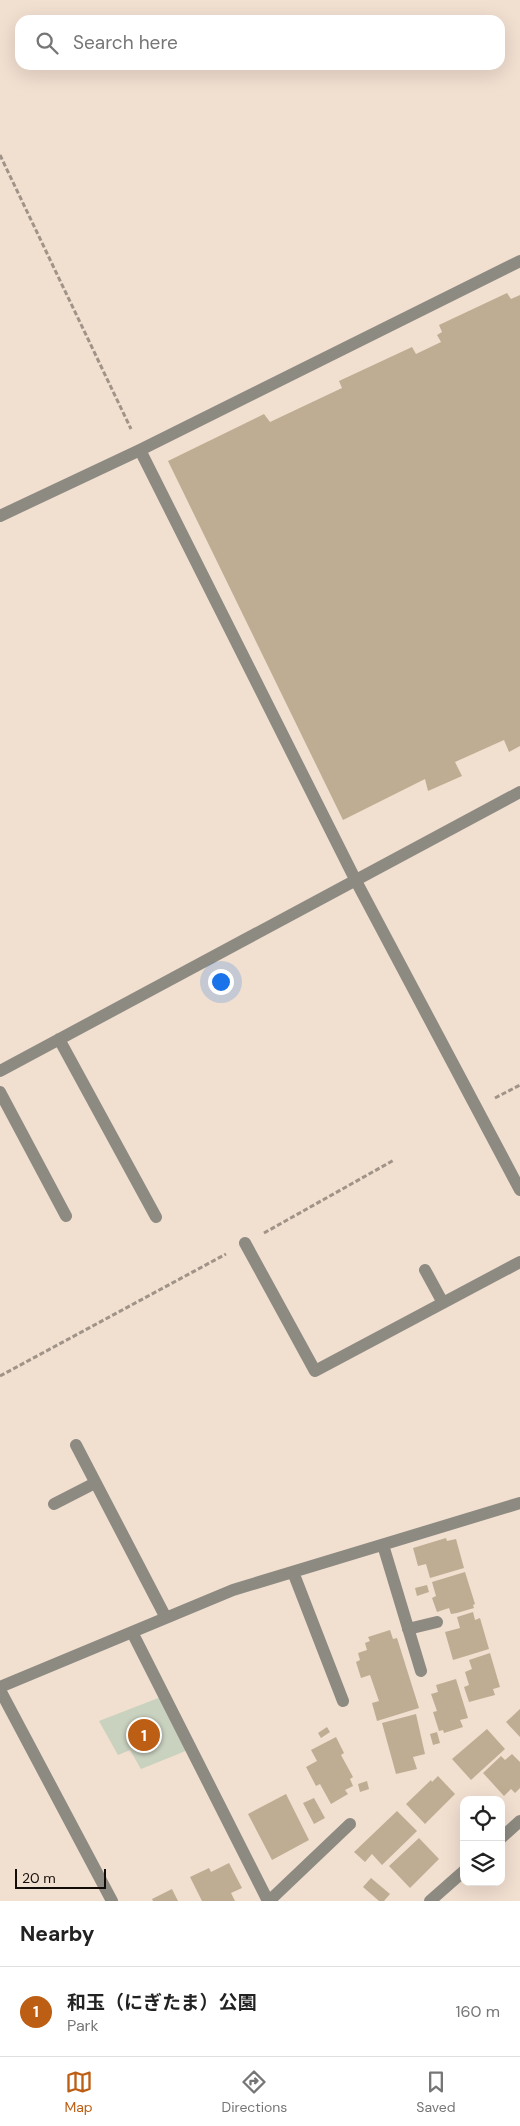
<!DOCTYPE html>
<meta charset="utf-8">
<style>
:root{--surface:#fff;--page:#f2f2f2;--text:#222;--muted:#767676;--line:#e0e0e0;--accent:#bc5e14}
body{margin:0;font-family:"DM Sans","Noto Sans JP",sans-serif;background:var(--page);color:var(--text)}
.controls{position:absolute;right:15px;bottom:15px;display:grid;overflow:hidden;border-radius:10px;box-shadow:0 5px 20px #0002}
.controls button{width:45px;height:45px;display:grid;place-items:center;padding:0;border:0;border-bottom:1px solid var(--line);background:var(--surface);color:var(--text);font:25px sans-serif}
.scale{position:absolute;left:15px;bottom:12px;width:91px;box-sizing:border-box;padding-left:5px;border:2px solid #120d08;border-top:0;font-size:14px;line-height:18px;white-space:nowrap;color:#120d08;-webkit-text-stroke:4px #f1dfd0;paint-order:stroke}
.you{position:absolute;left:220px;top:981px;width:18px;height:18px;margin:-12px;border:4px solid #fff;border-radius:50%;background:#1a73e8;box-shadow:0 0 0 8px #1a73e833}
.badge{display:grid;place-items:center;width:32px;height:32px;border-radius:50%;background:var(--accent);color:#fff;font-size:16px;font-weight:700}
.pin{position:absolute;translate:-50% -50%;border:2px solid #fff;box-shadow:0 1px 5px #0006}
.list{margin:0;padding:0;list-style:none}
h2{display:flex;justify-content:space-between;align-items:center;height:65px;margin:0;padding:0 20px;font-size:21px}
h2 small{font-size:16px;font-weight:400;color:var(--muted)}
.list li{display:grid;grid-template-columns:32px 1fr auto;gap:15px;align-items:center;box-sizing:border-box;height:90px;padding:0 20px;border-top:1px solid var(--line)}
.list b{display:block;font-size:19px;white-space:nowrap}
.list p{margin:0;font-size:16px;white-space:nowrap;color:var(--muted)}
.list em{font-size:16px;font-style:normal;color:var(--muted)}
.icon{flex:none;width:28px;height:28px;fill:none;stroke:currentColor;stroke-width:2;stroke-linecap:round;stroke-linejoin:round}
.map{position:relative;flex:none;width:520px;height:1901px;overflow:hidden}
.search{position:absolute;background:var(--surface);box-shadow:0 5px 20px #0002;left:15px;right:15px;top:15px;height:55px;display:flex;align-items:center;gap:12px;box-sizing:border-box;padding:0 18px;border-radius:15px;color:var(--muted);font-size:19px}
.sheet{height:155px;background:var(--surface)}
nav{display:flex;justify-content:space-around;align-items:center;box-sizing:border-box;height:70px;border-top:1px solid var(--line);background:var(--surface);font-size:14px;color:var(--muted)}
nav a{display:grid;justify-items:center;gap:2px}
nav .on{color:var(--accent)}
.map>svg:first-child{display:block}
.green{fill:#c9d1bf}
.building{fill:#bfad93}
.lines{fill:none;stroke-linecap:round;stroke-linejoin:round}
.path{stroke:#a09387;stroke-width:3;stroke-dasharray:5 2.5;stroke-linecap:butt}
.minor{stroke:#8d8a82;stroke-width:12}
</style>
<div class="map">
<svg width="520" height="1901" viewBox="0 0 520 1901">
<rect width="100%" height="100%" fill="#f1dfd0"/>
<path class="green" d="M161,1697L188,1750L141,1769L130,1750L118,1755L99,1721Z"/>
<path class="building" d="M507,293L511,299L520,295V746L509,752L504,740L455,762L462,776L428,791L425,779L343,820L168,461L264,414L270,422L342,388L339,381L412,347L416,354L441,342L437,335L442,332L439,325Z
M446,1538L447,1541L456,1539L464,1568L430,1578L426,1564L418,1566L413,1548Z
M465,1572L475,1604L473,1605L474,1608L457,1613L451,1614L449,1608L437,1612L432,1598L436,1596L432,1582Z
M427,1585L429,1592L417,1596L415,1588Z
M473,1612L475,1620L480,1618L489,1649L453,1660L445,1632L460,1628L457,1617Z
M390,1630L393,1639L397,1638L419,1708L377,1721L372,1703L379,1701L370,1675L361,1678L356,1662L360,1660L358,1653L367,1650L365,1643L370,1641L368,1637Z
M490,1653L500,1687L493,1689L495,1695L469,1702L464,1687L469,1685L465,1672L472,1669L469,1660Z
M456,1679L468,1718L460,1720L463,1727L444,1733L443,1730L439,1731L433,1712L437,1711L431,1694L438,1692L436,1685Z
M520,1709V1737L506,1722Z
M416,1714L425,1754L413,1757L417,1769L396,1774L382,1723Z
M327,1727L330,1732L321,1738L318,1733Z
M487,1729L505,1749L471,1780L452,1759Z
M437,1732L440,1743L433,1745L430,1734Z
M336,1737L344,1753L341,1755L353,1777L350,1779L353,1786L345,1790L348,1794L331,1804L320,1784L316,1786L306,1767L317,1761L311,1750Z
M512,1754L520,1762V1788L515,1793L511,1789L504,1796L483,1773L501,1756L505,1760Z
M438,1776L455,1794L425,1824L406,1804L431,1780L432,1782Z
M367,1781L369,1789L360,1792L358,1784Z
M286,1794L309,1840L272,1860L248,1814Z
M314,1798L325,1818L314,1824L303,1803Z
M397,1811L417,1831L382,1865L372,1854L365,1862L354,1852Z
M419,1838L439,1859L410,1888L389,1866Z
M229,1863L242,1888L231,1893L235,1901H202L190,1877L209,1868L211,1872Z
M371,1878L390,1894L384,1901H379L363,1887Z
M172,1889L178,1901H153L152,1899Z"/>
<g class="lines">
<path class="path" d="M0,155L131,429
M495,1098L520,1085
M264,1233L394,1160
M0,1376L226,1254"/>
<path class="minor" d="M140,450L356,881L520,1190
M0,516L140,450L520,261
M59,1039L156,1217
M0,1071L520,792
M0,1092L66,1216
M245,1243L315,1371L520,1262
M425,1270L443,1303
M76,1445L165,1616
M54,1504L95,1483
M383,1545L421,1671
M293,1572L343,1701
M408,1629L437,1622
M132,1632L268,1901
M0,1687L233,1590L520,1503
M0,1690L112,1901
M501,1838L520,1821
M269,1901L350,1824
M430,1901L464,1871"/>
</g>
</svg>
<div class="controls">
<button><svg class="icon" aria-label="locate" viewBox="0 0 24 24"><circle cx="12" cy="12" r="6"/><path d="M12 2v4M12 18v4M2 12h4M18 12h4"/></svg></button>
<button><svg class="icon" aria-label="layers" viewBox="0 0 24 24"><path d="M12 4l9 5-9 5-9-5zM3 14l9 5 9-5"/></svg></button>
</div>
<div class="scale">20 m</div>
<div class="you"></div>
<div class="pin badge" style="left:144px;top:1735px">1</div>
<div class="search"><svg class="icon" aria-label="search" viewBox="0 0 24 24"><circle cx="10" cy="10" r="6"/><path d="M15 15l6 6"/></svg>Search here</div>
</div>
<section class="sheet">
<h2>Nearby<small></small></h2>
<ul class="list">
<li><span class="badge">1</span><div><b>和玉（にぎたま）公園</b><p>Park</p></div><em>160 m</em></li>
</ul>
</section>
<nav>
<a class="on"><svg class="icon" aria-label="map" viewBox="0 0 24 24"><path d="M3 6l6-2 6 2 6-2v14l-6 2-6-2-6 2zM9 4v14M15 6v14"/></svg>Map</a>
<a><svg class="icon" aria-label="directions" viewBox="0 0 24 24"><path d="M12 3l9 9-9 9-9-9zM9 14v-3h6M13 9l2 2-2 2"/></svg>Directions</a>
<a><svg class="icon" aria-label="saved" viewBox="0 0 24 24"><path d="M7 4h10v16l-5-4-5 4z"/></svg>Saved</a>
</nav>
